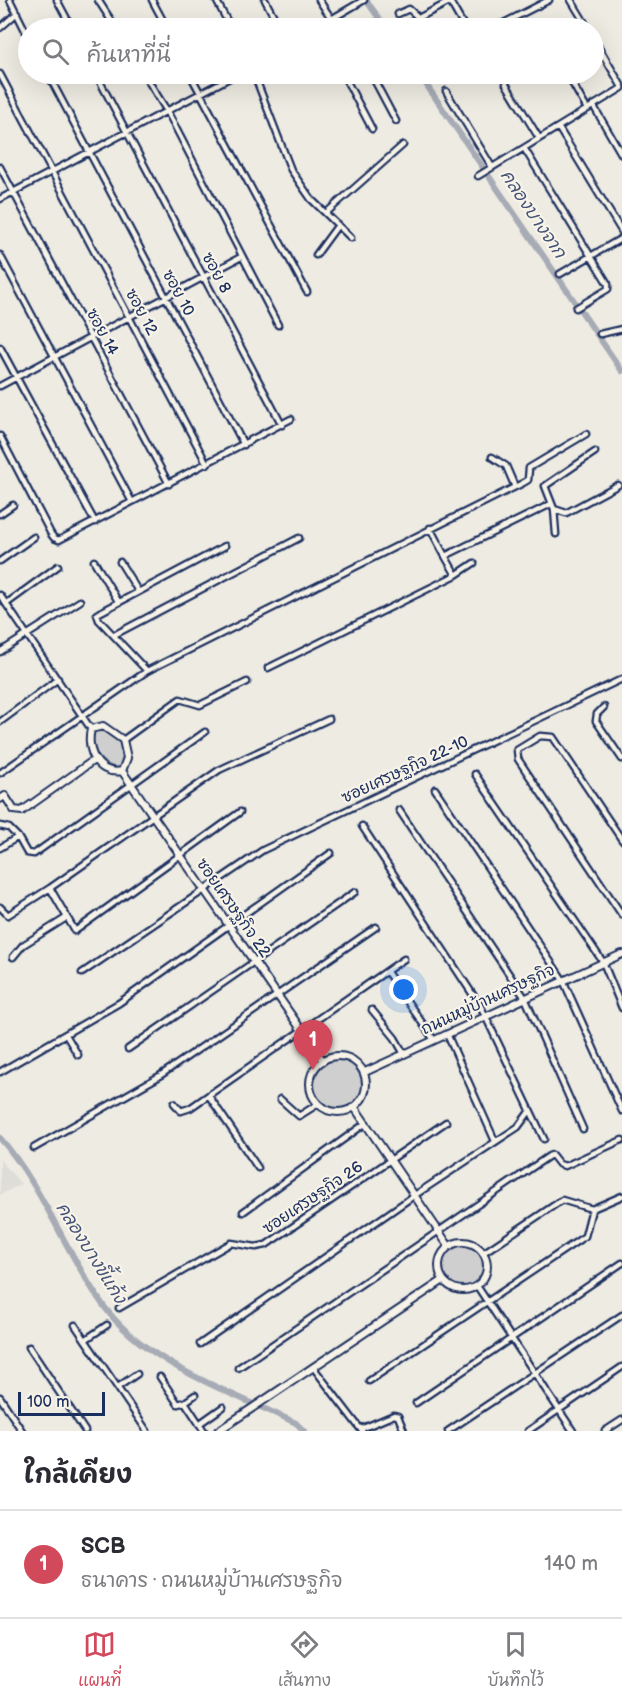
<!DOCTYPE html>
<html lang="th">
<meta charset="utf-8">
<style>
:root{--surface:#fff;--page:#f7f7f7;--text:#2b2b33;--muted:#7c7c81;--line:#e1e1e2;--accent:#d1495b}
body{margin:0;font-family:"Balsamiq Sans","Playpen Sans Thai",sans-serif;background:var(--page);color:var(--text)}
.scale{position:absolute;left:18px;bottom:15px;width:87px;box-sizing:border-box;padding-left:6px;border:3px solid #1b2f5e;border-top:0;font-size:16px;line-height:21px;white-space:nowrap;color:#1b2f5e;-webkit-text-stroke:4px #f7f3e8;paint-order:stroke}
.you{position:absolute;left:404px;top:990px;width:21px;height:21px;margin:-15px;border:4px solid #fff;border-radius:50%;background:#1a73e8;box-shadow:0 0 0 9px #1a73e833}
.badge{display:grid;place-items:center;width:39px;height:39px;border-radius:50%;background:var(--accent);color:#fff;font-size:20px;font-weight:700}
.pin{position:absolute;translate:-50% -50px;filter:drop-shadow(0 2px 3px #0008)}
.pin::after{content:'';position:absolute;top:32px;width:21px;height:18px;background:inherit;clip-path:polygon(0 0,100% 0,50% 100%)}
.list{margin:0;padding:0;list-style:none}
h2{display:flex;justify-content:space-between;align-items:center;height:78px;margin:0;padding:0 24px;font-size:26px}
h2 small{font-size:20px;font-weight:400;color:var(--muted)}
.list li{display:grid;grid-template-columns:39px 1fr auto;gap:18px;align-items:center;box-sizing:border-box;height:108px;padding:0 24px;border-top:2px solid var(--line)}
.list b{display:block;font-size:22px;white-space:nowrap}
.list p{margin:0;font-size:20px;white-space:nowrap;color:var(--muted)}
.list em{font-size:20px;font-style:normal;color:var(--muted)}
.icon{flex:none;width:33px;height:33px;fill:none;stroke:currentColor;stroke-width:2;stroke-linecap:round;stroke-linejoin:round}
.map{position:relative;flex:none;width:622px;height:1431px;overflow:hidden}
.search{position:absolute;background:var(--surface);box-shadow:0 6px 24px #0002;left:18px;right:18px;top:18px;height:66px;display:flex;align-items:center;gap:15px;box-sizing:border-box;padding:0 21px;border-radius:33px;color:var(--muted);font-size:22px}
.sheet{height:186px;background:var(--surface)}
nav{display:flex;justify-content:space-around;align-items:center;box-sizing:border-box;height:84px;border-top:2px solid var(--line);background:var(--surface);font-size:16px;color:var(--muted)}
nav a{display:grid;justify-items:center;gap:3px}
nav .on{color:var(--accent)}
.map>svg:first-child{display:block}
.built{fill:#deddd8}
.green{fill:#cfcfcf;stroke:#757f96;stroke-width:1.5}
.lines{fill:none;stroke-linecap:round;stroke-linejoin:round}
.canal{stroke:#a6abb5;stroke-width:6}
.minor-casing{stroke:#1b2f5e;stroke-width:9}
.tertiary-casing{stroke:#1b2f5e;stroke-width:10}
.minor{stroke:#f7f3e8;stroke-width:4.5}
.tertiary{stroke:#f7f3e8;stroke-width:6}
.labels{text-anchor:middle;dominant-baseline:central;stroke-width:4.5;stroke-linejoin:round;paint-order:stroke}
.street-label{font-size:16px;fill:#1b2f5e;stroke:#f7f3e8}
.water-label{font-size:18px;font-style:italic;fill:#455478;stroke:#f7f3e8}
</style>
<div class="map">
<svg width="622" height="1431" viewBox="0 0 622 1431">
<rect width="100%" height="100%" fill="#eeebe2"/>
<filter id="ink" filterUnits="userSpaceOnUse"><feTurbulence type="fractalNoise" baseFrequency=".0167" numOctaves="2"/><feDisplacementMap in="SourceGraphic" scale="12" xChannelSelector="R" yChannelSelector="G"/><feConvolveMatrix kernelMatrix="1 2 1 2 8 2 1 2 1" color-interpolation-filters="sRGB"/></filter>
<g filter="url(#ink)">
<path class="built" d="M0,1160L21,1184L0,1195Z"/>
<path class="green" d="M95,731C117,730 129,747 121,768C103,767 86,749 95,731Z
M312 1084a26 26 0 1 1 52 0a26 26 0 1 1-52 0Z
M440 1266a22 22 0 1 1 44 0a22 22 0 1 1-44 0Z"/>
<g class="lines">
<path class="canal" d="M366,0L386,28
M419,74L622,371
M0,1138C43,1187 65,1252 103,1305C145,1364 233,1393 296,1423L304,1431"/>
<g class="minor-casing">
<path id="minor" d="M10,0L28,36
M57,0L72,28
M98,0L116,28
M152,0L167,28
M216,0L231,28
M265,0L280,28
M319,0L331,18
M449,0L465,28
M571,0L588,28
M398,14L409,9L419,18
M407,24L453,0
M0,28L17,13
M316,28L364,0
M494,28L549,0
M594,39L622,87
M0,74L207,464
M48,74L244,445
M96,74L282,425
M144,74L167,111L278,325
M190,74L307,292
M254,74L291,170L311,199L351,238
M343,74L372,129
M371,74L396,121
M567,74L587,109
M506,84L539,138
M446,91L492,167
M593,105L622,155
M558,127L622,232
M524,148L608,284V289L576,308
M0,167L169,484
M478,176L622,88
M0,199L237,74
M326,213L403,145
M0,255L132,502
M316,255L338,225
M560,274L622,238
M600,334L622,329
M0,347L95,522
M0,386L241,257
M0,436L51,534L54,538L59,540L291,419
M595,452L545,486L554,509L566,513L618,485
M492,457L506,466L515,487
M554,509L556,534
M0,514L13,505
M430,528L445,556L551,504
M0,561L34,537
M94,561L118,601
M120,562L138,591
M456,575L474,563
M0,595L91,729
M6,604L58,566
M114,635L299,538
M0,652L80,601
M268,668L456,575L445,556
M147,671L99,620L97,614L225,546
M604,707L597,714L596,721L622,759
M0,722L58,679
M123,740L180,699L200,705L247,682
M0,773L147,671L523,483L528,480L529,468L586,434
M475,774L603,962L622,1008
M435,789L563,980L622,1111
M399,810L525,998L583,1129
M0,826L9,828L18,837
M362,826L481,1007L544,1139
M622,840L553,737L540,736L517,750L518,759L622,915
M0,848L18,837L27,853L34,854L205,732
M50,888L75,931L240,812
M0,907L8,915L50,888L219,770L329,719
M13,957L23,945L66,918
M387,972L434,1040
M82,973L263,850L622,679
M372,1010L395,1038L404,1054
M447,1034L495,1141
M66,1035L78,1055
M128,1049L355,892
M0,1072L119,1003L331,853
M209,1096L258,1168
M280,1099L299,1116L318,1104
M174,1103L181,1111L190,1108L404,959
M34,1148L158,1077L376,927
M243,1212L366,1123
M483,1253L562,1200L592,1209L622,1196
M477,1286L573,1431
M119,1308L231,1243L256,1247L266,1245L446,1122
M75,1325L147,1431
M85,1340L107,1325
M200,1344L415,1195L518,1127L529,1112
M29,1347L85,1431
M313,1367L362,1431
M238,1368L549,1156L552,1155L559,1164L565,1166L622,1140
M160,1377L178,1404L185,1402L204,1431
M369,1381L585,1236L592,1209
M118,1387L137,1374
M0,1397L22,1431
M185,1402L195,1395
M416,1403L622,1263
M199,1424L223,1407
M361,1429L394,1415L398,1416L404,1431
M448,1431L622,1315
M528,1431L622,1367
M605,1431L622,1420"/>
</g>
<g class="tertiary-casing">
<path id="tertiary" d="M103,726L123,740L127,758L122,771C97,776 86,749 91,729Z
M122,771L323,1061
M0,799L5,796L14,810L22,811L94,760
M310 1084a28 28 0 1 1 56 0a28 28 0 1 1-56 0Z
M365,1072L622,954
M355,1108L448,1245
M439 1266a24 24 0 1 1 48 0a24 24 0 1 1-48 0Z
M218,1431L442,1281"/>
</g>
<use href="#minor" class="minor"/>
<use href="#tertiary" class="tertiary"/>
</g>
</g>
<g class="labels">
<g class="street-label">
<text transform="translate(216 273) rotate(62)">ซอย 8</text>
<text transform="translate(178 293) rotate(62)">ซอย 10</text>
<text transform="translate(141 312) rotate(62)">ซอย 12</text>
<text transform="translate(102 332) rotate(62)">ซอย 14</text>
<text transform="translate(405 770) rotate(-25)">ซอยเศรษฐกิจ 22-10</text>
<text transform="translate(233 908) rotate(55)">ซอยเศรษฐกิจ 22</text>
<text transform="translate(488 1000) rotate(-25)">ถนนหมู่บ้านเศรษฐกิจ</text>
<text transform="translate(313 1198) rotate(-34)">ซอยเศรษฐกิจ 26</text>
</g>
<g class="water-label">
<text transform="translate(533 214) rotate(56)">คลองบางจาก</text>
<text transform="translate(91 1253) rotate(58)">คลองบางขี้แก้ง</text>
</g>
</g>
</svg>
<div class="scale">100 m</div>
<div class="you"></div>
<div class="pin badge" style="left:313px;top:1070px">1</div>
<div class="search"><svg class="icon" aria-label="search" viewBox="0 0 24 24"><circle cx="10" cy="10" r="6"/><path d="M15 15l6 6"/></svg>ค้นหาที่นี่</div>
</div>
<section class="sheet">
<h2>ใกล้เคียง<small></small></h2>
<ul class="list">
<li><span class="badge">1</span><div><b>SCB</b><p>ธนาคาร · ถนนหมู่บ้านเศรษฐกิจ</p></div><em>140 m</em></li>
</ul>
</section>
<nav>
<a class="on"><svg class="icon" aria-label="map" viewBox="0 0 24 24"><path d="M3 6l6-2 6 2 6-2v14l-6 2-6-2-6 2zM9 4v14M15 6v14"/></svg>แผนที่</a>
<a><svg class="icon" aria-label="directions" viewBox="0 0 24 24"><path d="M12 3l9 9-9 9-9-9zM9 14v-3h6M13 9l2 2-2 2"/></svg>เส้นทาง</a>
<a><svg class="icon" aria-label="saved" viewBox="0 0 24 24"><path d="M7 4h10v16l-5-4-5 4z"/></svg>บันทึกไว้</a>
</nav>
